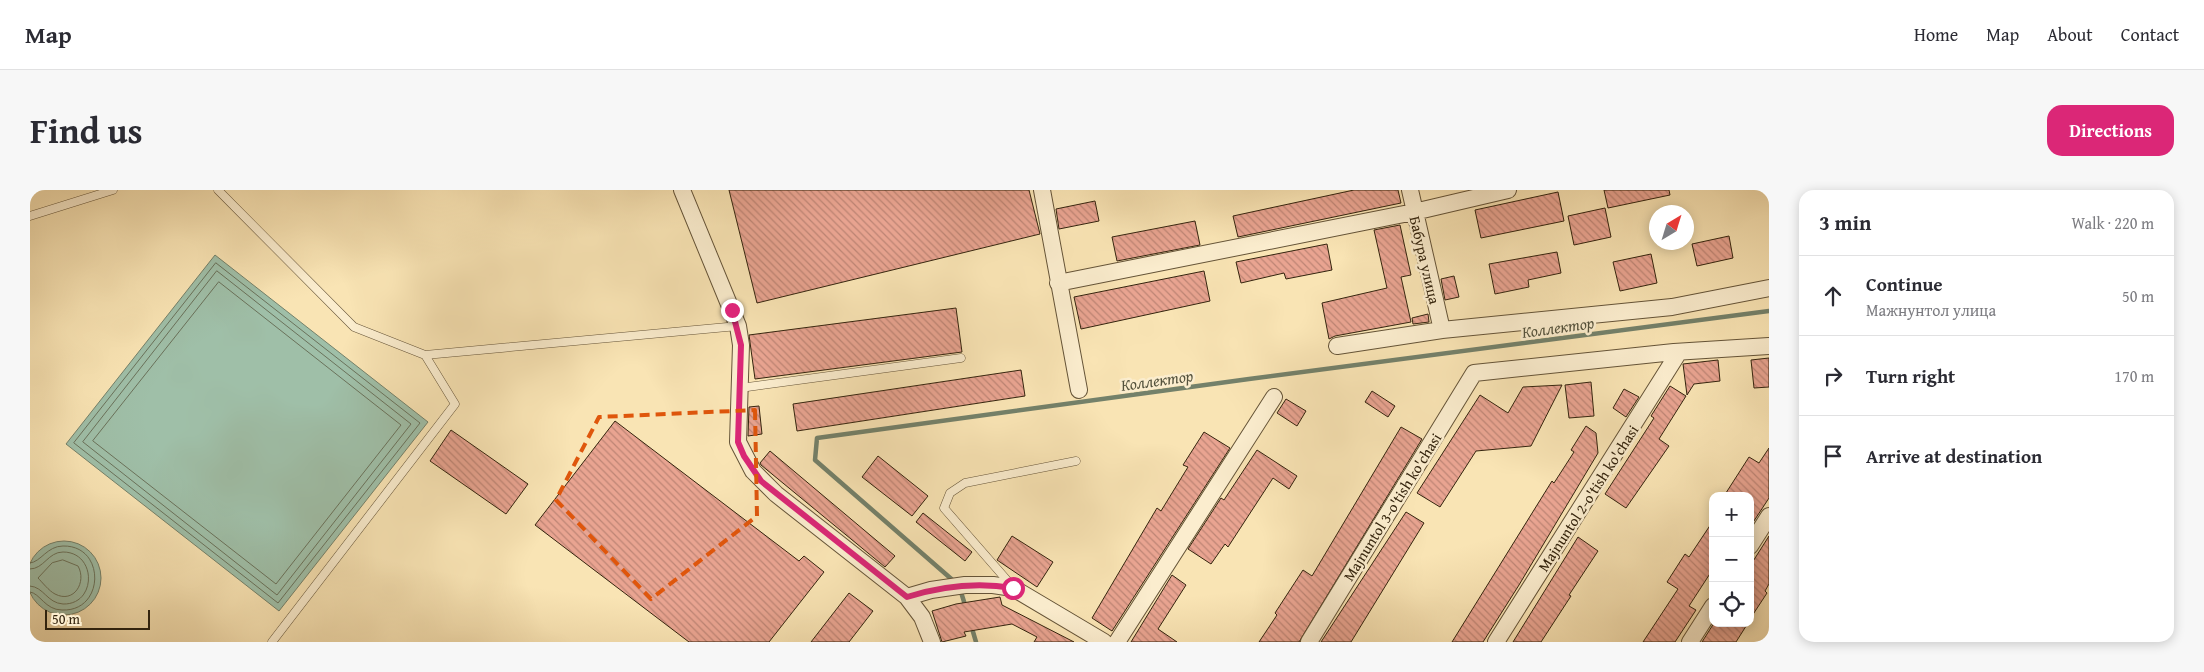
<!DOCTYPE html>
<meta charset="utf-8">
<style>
:root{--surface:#fff;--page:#f7f7f7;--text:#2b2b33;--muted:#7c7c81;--line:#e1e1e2;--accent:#db2777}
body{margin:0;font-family:"Gentium Book Plus",serif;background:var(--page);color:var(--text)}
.controls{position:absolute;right:15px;bottom:15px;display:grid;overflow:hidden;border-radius:10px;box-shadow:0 2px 12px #0003}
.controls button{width:45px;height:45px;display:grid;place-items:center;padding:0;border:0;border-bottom:1px solid var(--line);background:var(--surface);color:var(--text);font:25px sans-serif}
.compass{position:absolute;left:1619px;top:15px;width:45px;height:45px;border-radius:50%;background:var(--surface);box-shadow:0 2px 12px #0003;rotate:38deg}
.scale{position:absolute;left:15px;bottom:12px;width:105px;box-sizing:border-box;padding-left:5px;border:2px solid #34240e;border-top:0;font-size:14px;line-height:18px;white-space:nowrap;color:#34240e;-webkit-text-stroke:4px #fbedce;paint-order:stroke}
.stop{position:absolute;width:15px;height:15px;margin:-11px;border:4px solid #db2777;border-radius:50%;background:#fff}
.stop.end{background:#db2777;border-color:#fff;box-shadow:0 1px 5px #0008}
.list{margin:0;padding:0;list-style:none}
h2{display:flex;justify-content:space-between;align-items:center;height:65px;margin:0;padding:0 20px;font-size:21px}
h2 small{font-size:16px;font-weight:400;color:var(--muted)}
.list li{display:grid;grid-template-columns:32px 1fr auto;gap:15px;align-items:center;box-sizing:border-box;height:80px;padding:0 20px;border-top:1px solid var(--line)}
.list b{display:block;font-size:19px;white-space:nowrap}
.list p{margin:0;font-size:16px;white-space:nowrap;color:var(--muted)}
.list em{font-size:16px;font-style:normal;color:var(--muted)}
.icon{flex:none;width:28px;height:28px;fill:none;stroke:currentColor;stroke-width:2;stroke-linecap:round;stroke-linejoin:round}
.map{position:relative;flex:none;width:1739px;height:452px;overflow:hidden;border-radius:15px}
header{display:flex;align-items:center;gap:30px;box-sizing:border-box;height:70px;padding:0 25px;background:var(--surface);border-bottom:1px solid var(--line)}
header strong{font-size:24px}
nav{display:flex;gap:28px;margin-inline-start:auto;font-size:18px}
.intro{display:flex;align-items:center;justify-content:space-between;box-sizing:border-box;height:120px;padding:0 30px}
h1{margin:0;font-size:35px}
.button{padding:12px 22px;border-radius:15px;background:var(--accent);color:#fff;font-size:18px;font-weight:700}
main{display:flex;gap:30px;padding:0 30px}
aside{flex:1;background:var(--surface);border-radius:15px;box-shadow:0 2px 12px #0003}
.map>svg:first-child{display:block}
.water{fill:#9fbfa8;stroke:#74816a}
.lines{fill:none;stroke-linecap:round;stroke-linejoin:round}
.shore{stroke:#6a725b;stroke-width:1}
.stream{stroke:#74816a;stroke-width:4.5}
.building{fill:url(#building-back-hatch);stroke:#34240e}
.lane-casing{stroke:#655438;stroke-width:9}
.street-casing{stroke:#655438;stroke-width:18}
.lane{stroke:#fbedce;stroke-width:8}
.street{stroke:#fbedce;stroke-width:16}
.route{stroke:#db2777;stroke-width:6}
.marked{fill:none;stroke:#df560c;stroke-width:4;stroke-dasharray:10 6;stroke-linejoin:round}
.labels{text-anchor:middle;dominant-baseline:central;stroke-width:5;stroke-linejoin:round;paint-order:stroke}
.street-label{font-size:15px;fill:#34240e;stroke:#fbedce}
.water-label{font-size:16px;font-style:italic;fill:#54523c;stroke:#fbedce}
</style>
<header>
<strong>Map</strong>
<nav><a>Home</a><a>Map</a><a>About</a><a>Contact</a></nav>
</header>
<div class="intro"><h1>Find us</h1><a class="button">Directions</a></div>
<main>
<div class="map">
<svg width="1739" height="452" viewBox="0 0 1739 452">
<defs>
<pattern id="building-back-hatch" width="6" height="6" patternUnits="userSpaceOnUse" patternTransform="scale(1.25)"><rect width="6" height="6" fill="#e9a491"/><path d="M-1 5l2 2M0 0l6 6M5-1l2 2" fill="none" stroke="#be8575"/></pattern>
</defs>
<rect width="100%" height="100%" fill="#f9e4b4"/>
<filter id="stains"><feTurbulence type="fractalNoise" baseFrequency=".004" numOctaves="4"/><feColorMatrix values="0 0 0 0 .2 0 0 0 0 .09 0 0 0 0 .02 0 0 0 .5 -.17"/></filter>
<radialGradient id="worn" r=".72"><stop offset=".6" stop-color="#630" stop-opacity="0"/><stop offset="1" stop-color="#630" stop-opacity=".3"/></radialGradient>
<path class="water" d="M185,65L398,232L249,421L36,254Z
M-3 388a37 37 0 1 1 74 0a37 37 0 1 1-74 0Z"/>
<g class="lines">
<path class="shore" d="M186,73L390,233L248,413L44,253Z
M187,81L381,234L247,405L53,252Z
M189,92L371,235L246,394L63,251Z
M33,370L48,376C57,392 44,414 25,404C19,401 12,392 8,388L22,373Z
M0,373C11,372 17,356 33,356C76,355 75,422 32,420C15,420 10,403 0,402
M0,379C14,379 18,362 33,362C67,362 67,415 33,414C17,413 14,397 0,396"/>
<path class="stream" d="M926,393L785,270L787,248L1219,189L1739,121
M930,399L936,418
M941,435L946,452"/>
</g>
<path class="building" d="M699,0H999L1010,44L727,113Z
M1324,0H1368L1371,13L1208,47L1203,26Z
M1574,0H1639L1640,5L1578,18Z
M1528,2L1534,31L1451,48L1445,20Z
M1065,11L1069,31L1029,39L1026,19Z
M1575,18L1581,47L1544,55L1538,26Z
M1165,31L1170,55L1087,71L1082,47Z
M1370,35L1381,85L1371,87L1381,132L1305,146L1299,149L1292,113L1357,98L1344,40Z
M1699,46L1703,68L1667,76L1662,54Z
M1297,54L1302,80L1256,89L1254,83L1211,93L1206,72Z
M1527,62L1531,83L1498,90L1499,97L1465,104L1459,74Z
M1621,64L1627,93L1590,101L1583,72Z
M1174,81L1180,111L1051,139L1044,107Z
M1424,86L1429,107L1415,110L1411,89Z
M926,118L932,162L725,189L719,145Z
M1398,124L1399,132L1383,134L1382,128Z
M1739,168V197L1724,198L1721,170Z
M1688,170L1690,191L1664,194L1657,205L1653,174Z
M991,180L995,206L767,241L763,214Z
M1561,192L1564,226L1539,228L1535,195Z
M1532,195L1501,256L1446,261L1410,317L1387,303L1450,205L1478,223L1493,197Z
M1640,196L1656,206L1629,249L1639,256L1596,318L1575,304L1624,228L1621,226Z
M1594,199L1609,207L1596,227L1583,218Z
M1342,201L1365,216L1358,227L1335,212Z
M1256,209L1276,221L1267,236L1247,223Z
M729,216L732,244L718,246L719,217Z
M585,231L769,371L774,366L794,382L739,452H659L505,335Z
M1556,236L1566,243L1568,263L1489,395L1453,452H1422L1522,291L1524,293L1544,262L1541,260Z
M1371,237L1392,249L1269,452H1229L1247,425L1245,423L1273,380L1282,386Z
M421,240L498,294L476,324L400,271Z
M1174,242L1200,258L1082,441L1062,428L1127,318L1131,321L1158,277L1153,275Z
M1739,258V308L1720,337V306H1694L1719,267L1729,273Z
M1227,260L1267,286L1259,299L1243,288L1198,357L1195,354L1181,374L1158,359L1191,308L1194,310Z
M740,261L865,366L855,377L731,275L730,273Z
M848,266L898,306L882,326L832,287Z
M1376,322L1394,333L1321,452H1291Z
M893,323L942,362L935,371L886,332Z
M1683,331V379L1659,416L1666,420L1645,452H1613L1648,399L1637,392L1655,364L1659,367Z
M982,346L1023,372L1007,397L967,370Z
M1739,346V394L1735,401L1737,403L1720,429V376Z
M1548,347L1568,361L1539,405L1541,406L1511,452H1483Z
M1142,385L1156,395L1128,439L1147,452H1101Z
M819,403L843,421L819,452H781Z
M970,407L972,415L1044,452H1004L1007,447L982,434L934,442L936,446L912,452L902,421L926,414Z
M1684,433H1718L1706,452H1672Z"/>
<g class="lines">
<g class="lane-casing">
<path id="lane" d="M188,0L324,137L395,165L425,214L242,452
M0,26L83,0
M395,165L708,136
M710,198L931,168
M982,396L914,318L920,303L935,293L1046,271"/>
</g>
<g class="street-casing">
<path id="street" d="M652,0L708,136L711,155L708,252L723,281L746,304L877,407L892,427L902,452
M1012,0L1049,200
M1380,0L1412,140
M1028,93L1384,22L1478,0
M1307,156L1412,140L1642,117L1739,98
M1720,356L1739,326
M877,407L901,400L935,395H963L983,398L1074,452
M1087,452L1244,207
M1279,452L1444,183L1644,162L1739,156
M1466,452L1649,162
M1660,452L1683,416"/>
</g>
<use href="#lane" class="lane"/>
<use href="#street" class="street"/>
</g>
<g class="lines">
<path class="route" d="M702,120L711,155L708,252L714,266L731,291L877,407C912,396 947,392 983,398"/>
</g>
<path class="marked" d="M725,220L727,326L621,409L526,310L569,227Z"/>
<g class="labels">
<g class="street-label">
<text transform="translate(1395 70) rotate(77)">Бабура улица</text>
<text transform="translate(1558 308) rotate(-57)">Majnuntol 2-o'tish ko'chasi</text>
<text transform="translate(1362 317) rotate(-58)">Majnuntol 3-o'tish ko'chasi</text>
</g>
<g class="water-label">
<text transform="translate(1528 137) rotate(-8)">Коллектор</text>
<text transform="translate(1127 190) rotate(-8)">Коллектор</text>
</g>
</g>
<rect width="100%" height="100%" filter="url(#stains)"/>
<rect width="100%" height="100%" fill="url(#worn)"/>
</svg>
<div class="controls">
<button>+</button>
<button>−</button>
<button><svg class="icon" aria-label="locate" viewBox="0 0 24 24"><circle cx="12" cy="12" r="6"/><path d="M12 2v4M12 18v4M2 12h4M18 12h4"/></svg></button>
</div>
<svg class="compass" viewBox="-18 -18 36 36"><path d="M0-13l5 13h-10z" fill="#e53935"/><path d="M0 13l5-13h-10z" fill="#7c7c81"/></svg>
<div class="scale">50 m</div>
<div class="stop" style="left:983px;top:398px"></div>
<div class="stop end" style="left:702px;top:120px"></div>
</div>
<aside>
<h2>3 min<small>Walk · 220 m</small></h2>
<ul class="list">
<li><svg class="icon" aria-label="ahead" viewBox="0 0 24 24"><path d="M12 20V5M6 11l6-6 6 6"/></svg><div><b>Continue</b><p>Мажнунтол улица</p></div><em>50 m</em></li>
<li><svg class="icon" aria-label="right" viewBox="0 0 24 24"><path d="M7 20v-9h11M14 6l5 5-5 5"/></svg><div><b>Turn right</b></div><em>170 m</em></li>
<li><svg class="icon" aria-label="arrive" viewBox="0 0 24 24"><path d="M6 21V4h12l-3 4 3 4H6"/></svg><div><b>Arrive at destination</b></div></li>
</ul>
</aside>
</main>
